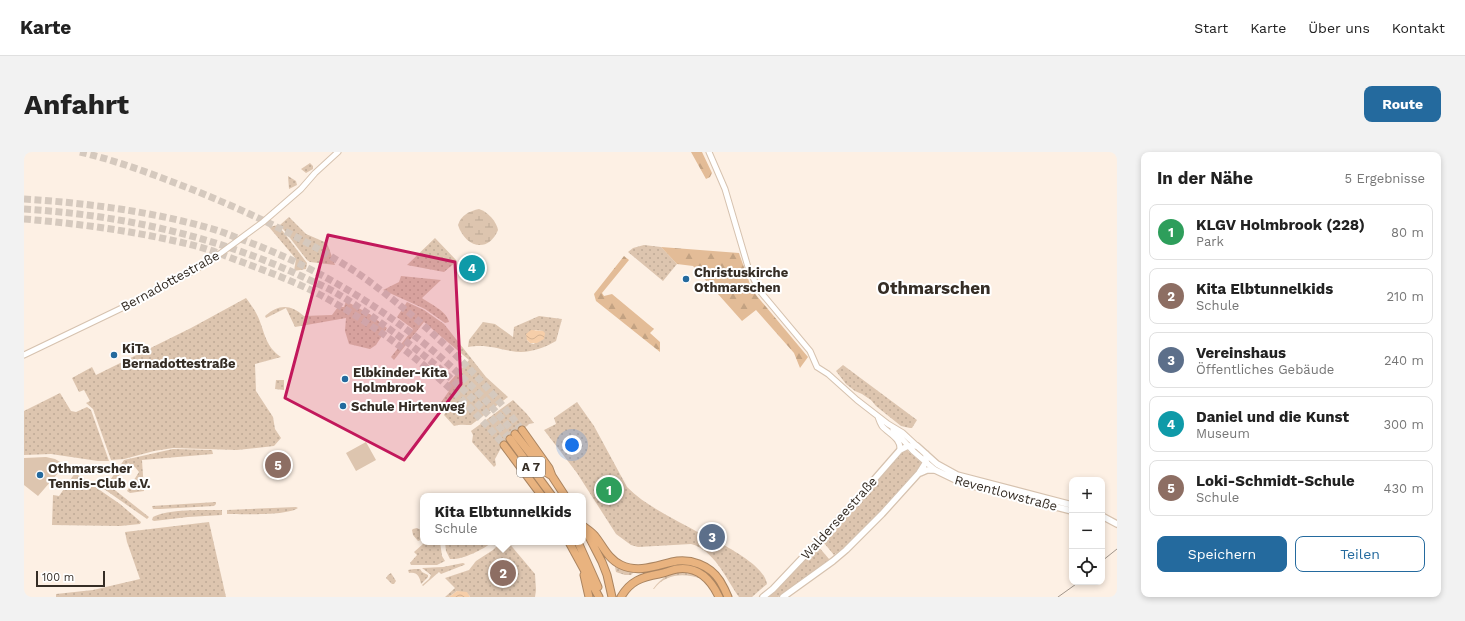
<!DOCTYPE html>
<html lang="de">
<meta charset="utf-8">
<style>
:root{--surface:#fff;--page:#f2f2f2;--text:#222;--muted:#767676;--line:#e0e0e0;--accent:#246a9e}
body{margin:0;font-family:"Work Sans",sans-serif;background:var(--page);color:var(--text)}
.controls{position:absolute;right:12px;bottom:12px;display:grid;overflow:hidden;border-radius:8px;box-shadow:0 2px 6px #0003}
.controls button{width:36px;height:36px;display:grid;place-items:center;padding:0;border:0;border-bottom:1px solid var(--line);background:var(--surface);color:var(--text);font:20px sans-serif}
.scale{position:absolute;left:12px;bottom:10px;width:69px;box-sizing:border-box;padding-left:4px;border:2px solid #352d25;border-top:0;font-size:11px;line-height:14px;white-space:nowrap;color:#352d25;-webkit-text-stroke:3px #fff;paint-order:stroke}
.you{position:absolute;left:548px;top:293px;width:14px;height:14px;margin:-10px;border:3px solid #fff;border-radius:50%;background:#1a73e8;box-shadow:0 0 0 6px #1a73e833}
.badge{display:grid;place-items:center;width:26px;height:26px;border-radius:50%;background:var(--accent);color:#fff;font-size:13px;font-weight:700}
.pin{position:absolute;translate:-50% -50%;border:2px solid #fff;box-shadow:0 1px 4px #0006}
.popup{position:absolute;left:396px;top:341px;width:166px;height:52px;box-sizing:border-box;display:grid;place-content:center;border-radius:8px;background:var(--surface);filter:drop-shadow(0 1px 3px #0005);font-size:13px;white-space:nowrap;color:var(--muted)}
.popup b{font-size:15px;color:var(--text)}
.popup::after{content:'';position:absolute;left:50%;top:100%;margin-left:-8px;border:8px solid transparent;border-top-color:var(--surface)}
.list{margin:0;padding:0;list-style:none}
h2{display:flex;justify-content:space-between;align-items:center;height:52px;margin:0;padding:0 16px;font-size:17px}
h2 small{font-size:13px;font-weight:400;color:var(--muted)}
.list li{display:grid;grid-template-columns:26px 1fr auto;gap:12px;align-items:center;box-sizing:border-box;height:56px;margin:0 8px 8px;padding:0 8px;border:1px solid var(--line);border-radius:8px}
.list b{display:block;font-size:15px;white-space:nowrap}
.list p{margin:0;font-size:13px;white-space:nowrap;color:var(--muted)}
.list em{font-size:13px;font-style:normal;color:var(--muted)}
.actions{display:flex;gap:8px;padding:12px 16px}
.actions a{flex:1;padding:9px 0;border:1px solid var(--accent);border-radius:8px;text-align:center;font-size:14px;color:var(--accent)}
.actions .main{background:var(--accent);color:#fff}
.icon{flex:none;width:22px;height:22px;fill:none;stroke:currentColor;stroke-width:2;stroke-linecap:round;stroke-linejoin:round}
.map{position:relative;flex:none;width:1093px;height:445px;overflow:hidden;border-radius:8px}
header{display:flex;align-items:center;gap:24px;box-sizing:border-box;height:56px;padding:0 20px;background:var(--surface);border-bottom:1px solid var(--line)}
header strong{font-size:19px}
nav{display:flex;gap:22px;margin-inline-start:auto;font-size:14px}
.intro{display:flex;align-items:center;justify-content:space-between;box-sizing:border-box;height:96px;padding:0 24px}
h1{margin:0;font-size:28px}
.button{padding:10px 18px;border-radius:8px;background:var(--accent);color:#fff;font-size:14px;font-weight:700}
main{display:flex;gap:24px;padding:0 24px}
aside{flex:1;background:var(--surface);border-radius:8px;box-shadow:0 2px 6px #0003}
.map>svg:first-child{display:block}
.green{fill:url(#green-dots);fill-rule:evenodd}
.forest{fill:url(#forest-firs)}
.wetland{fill:url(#wetland-marsh)}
.pitch{fill:#ddc5af}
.water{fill:url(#water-waves)}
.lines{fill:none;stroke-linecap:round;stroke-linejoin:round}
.motorway-tunnel{stroke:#d5c9be;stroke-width:7;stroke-dasharray:7 3.5;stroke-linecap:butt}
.tertiary-casing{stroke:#d6c2af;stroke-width:7}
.secondary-casing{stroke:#d6c2af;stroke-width:8}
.motorway-casing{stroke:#aa8460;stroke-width:9}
.tertiary{stroke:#fff;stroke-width:5}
.secondary{stroke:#fff;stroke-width:5.5}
.motorway{stroke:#e9b37f;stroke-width:7}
.tram{stroke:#a0958b;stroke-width:1}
.marked{fill:#c2185b;fill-opacity:0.2;stroke:#c2185b;stroke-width:3;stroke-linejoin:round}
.poi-dot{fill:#246a9e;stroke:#fff;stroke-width:1.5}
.labels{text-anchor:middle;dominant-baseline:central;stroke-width:4;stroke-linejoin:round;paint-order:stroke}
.shield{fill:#fff;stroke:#726c66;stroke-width:1}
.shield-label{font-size:12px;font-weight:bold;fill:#352d25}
.poi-label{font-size:13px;font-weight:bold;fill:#352d25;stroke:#fff;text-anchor:start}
.street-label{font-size:13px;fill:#352d25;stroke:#fff}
.district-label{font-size:17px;font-weight:bold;fill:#352d25;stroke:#fff}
</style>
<header>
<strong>Karte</strong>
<nav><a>Start</a><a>Karte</a><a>Über uns</a><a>Kontakt</a></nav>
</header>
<div class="intro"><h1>Anfahrt</h1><a class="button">Route</a></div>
<main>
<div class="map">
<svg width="1093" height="445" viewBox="0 0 1093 445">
<defs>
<pattern id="green-dots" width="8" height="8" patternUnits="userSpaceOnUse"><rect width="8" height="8" fill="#ddc5af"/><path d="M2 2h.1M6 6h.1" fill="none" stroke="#beaa96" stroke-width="1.8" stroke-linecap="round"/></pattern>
<pattern id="forest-firs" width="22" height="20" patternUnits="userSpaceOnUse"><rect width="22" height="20" fill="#e3bc97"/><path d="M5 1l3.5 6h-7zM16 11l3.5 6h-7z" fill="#c3a282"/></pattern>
<pattern id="wetland-marsh" width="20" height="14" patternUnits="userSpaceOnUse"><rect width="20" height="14" fill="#ddc5af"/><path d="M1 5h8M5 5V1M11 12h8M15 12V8" fill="none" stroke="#beaa96"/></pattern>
<pattern id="water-waves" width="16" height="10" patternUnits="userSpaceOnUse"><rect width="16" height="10" fill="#f6cea9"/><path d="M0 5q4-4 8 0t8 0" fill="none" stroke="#d4b191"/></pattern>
</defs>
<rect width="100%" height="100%" fill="#fdf0e4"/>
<path class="green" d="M286,11L289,14V17L282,21L277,17Z
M264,24L272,29L273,33L265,37Z
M265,65L282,82L303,91L311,113L286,110L283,108L256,73Z
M254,73L283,111L282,117L270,119L272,107L245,75Z
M411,86L433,109L420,120L383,113Z
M620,93L637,95L653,112L639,129L604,100L609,96Z
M377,124L417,128L398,146C406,152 423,159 425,170L421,171L401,157L359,138L375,130Z
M222,146C225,150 228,154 231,159C241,176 239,193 257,205L231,212L232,239L249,265L251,277L257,286L250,294L213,298L149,296L130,299L100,307L87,308L69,257L62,251L66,249L60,238L55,240L48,226L68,215L72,223L167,176Z
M322,149L347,163L363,176L352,193L346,197L325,192L321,179L322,166L271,175L262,156L242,166L241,164C255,152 266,152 280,164L308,163L314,155H320Z
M383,150L400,158L420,172L428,182L462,225L484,245L447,273C442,273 436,272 430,274L420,263L422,260L415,253L425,239L421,235L445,208L400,170L370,208L367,205L389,177L373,165Z
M515,164L538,167L532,189C518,197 504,202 487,199C471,196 461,192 444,195L445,188L459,170L471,172L489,185L490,175ZM511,178L519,179L510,192L506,191L503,188Z
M819,213L893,268L888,276H886L877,274L852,254L847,248L838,242L831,239L822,232L812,219Z
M252,228H260V238L251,237Z
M36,241L47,259L52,260L63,255L67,258L85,309H74L27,302L0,303V259Z
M489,248L502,261L510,271L505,272L503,274L487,285L477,296L471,307L472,313L470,315L448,290L449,283L447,279Z
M553,250L570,274L603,335C624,356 653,368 679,383V386L684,394L693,389C708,398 740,414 743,432L728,445H715C701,425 690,398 667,392L614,395L607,393L592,382L553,321L520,278L532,272L530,266Z
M149,297L188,298L189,302L118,308L120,339L106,341L103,339L115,320L111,315L104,311L87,335L125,365L123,367L80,337L100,308Z
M883,298L899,312C873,344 844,374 813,402L812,401L810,403L800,391V388L824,363L876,302Z
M51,321L96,352L117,370L116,372L96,374L28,373L29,343L35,344Z
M192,350V352L190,354L136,357H129L128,354Z
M272,355L274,356C262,364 219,362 203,362V358Z
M198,358V363L164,365L130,369L128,368L129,365C143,357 180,358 198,358Z
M185,370L202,445H32V442L69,438L116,427L103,390L101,380Z
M393,376L399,379V387L394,389L389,383L388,378L389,377Z
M407,390H416L418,404L421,409L413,413H387L386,411L393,403L390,400L399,392Z
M421,390H468C459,398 438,408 426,407L422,399Z
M477,390H484L511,422L512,438L511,445H446L445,443L433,439L425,445H421L431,436L421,426L445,418L452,409L469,398Z
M794,394L805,407L804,409L772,433L754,445H743C762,430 777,411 794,394Z
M439,411L441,412L440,413L417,422L415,420L399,434L398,433L405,427L407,423L398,416L419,415Z
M651,413C677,410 689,424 700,445H698L688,427L676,418L618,422Z
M591,415L610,419V420L607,423H601L592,420Z
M390,417H396L398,420L404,423V425L397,432C396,426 394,419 385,421L384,418Z
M660,419L671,421L678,427C661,421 642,421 630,437H629C638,425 645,421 660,419Z
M367,421L372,429L370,432H368L362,426L364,423Z"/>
<path class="forest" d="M667,0H678L688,21L686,25L682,27Z
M637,95L715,101C717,108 727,132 727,137L784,205L776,216L770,201L732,158L718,169L669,114L653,112Z
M600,104L605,108L578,141L580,144L588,142L630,177L626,181L636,190V200L572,149L570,142Z"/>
<path class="wetland" d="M455,57C463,59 473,70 474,78C464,102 441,95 434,73C437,63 446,59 455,57Z"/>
<path class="pitch" d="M342,290L352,308L332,319L322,301Z
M22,305L31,307L41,313L14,344L0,333V306Z"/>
<path class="water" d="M507,178L519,179L521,181L520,187L513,191H506L503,188L502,182Z
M433,439L443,440L446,445H425Z"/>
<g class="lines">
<path class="motorway-tunnel" d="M56,0C94,9 131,23 167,37C212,55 254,74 296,98C311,107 327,116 342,127C399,169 455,221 498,278
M0,47C62,51 125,59 185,76C197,79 208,84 219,88C324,126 421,196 491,282
M0,57C95,63 188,83 275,123C285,128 295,132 305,137C327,149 348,164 368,179C412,211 450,245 486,287
M0,67C59,72 118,80 176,95C190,99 204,105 218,110C245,120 277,132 302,146C370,184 430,234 480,293"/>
<g class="tertiary-casing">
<path id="tertiary" d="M685,0L701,37L724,115L735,138L786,199L793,215L804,222L833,248L864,272L879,281L893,294
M0,203L123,144L171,118L197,101L239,70L277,37L291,21L314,0
M854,265C855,268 856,271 858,274C865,282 877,286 876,298
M869,277L889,299L911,318"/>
</g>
<g class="secondary-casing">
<path id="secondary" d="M896,321L903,318H911L938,331L1048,359
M1078,364L1093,372
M739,445L749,437L821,361L876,298L884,294H893L913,312L933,323L1048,353
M759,445L809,409L822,398L858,362L895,321L902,310V302"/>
</g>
<g class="motorway-casing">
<path id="motorway" d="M498,278L525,316L528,324L541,344
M491,282L520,319L528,324
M486,287L528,344
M480,293L518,344
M559,374C563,377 568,380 571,384C579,394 584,407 597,413C614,421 631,414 648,410C666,406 686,413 696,429C699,434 702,440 704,445
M561,377L578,410L583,423L588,445
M545,390L575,445
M554,390L574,435
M560,423L565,445
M597,445C606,429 618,425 635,422C641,421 647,418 653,417C674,414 687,428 695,445"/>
</g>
<use href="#tertiary" class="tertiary"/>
<use href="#secondary" class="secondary"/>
<use href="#motorway" class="motorway"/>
<path class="tram" d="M1078,409L1093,397
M1034,445L1055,430"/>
</g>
<path class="marked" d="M304,83L431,110L437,232L380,308L261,246Z"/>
<g class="poi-dot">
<circle cx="662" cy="127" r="4"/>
<circle cx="90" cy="203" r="4"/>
<circle cx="321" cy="227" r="4"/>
<circle cx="319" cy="254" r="4"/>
<circle cx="16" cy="323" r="4"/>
</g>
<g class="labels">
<rect class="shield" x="493" y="305" width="28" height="20" rx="3"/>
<g class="shield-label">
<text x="507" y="315">A 7</text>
</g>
<g class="poi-label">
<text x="670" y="120">Christuskirche<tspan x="670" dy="15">Othmarschen</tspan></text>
<text x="98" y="196">KiTa<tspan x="98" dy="15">Bernadottestraße</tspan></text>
<text x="329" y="220">Elbkinder-Kita<tspan x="329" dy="15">Holmbrook</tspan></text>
<text x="327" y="254">Schule Hirtenweg</text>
<text x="24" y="316">Othmarscher<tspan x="24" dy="15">Tennis-Club e.V.</tspan></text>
</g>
<g class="street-label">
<text transform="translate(146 129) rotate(-29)">Bernadottestraße</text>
<text transform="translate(982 341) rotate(15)">Reventlowstraße</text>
<text transform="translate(815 366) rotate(-48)">Walderseestraße</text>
</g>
<g class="district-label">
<text x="910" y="136">Othmarschen</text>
</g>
</g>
</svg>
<div class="controls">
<button>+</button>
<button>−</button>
<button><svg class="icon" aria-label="locate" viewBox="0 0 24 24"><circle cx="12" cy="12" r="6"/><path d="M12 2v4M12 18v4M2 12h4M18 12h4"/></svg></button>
</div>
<div class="scale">100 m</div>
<div class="you"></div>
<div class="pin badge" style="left:585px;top:338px;background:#2e9e5b">1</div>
<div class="pin badge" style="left:479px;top:421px;background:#8d6e63">2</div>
<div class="popup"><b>Kita Elbtunnelkids</b>Schule</div>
<div class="pin badge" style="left:688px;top:385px;background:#5c6f8a">3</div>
<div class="pin badge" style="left:448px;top:116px;background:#0f9aa8">4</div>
<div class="pin badge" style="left:254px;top:313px;background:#8d6e63">5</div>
</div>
<aside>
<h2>In der Nähe<small>5 Ergebnisse</small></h2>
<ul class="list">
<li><span class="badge" style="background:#2e9e5b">1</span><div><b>KLGV Holmbrook (228)</b><p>Park</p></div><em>80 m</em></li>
<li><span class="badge" style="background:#8d6e63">2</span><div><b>Kita Elbtunnelkids</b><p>Schule</p></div><em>210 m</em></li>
<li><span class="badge" style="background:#5c6f8a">3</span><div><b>Vereinshaus</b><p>Öffentliches Gebäude</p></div><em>240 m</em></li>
<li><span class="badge" style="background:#0f9aa8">4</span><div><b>Daniel und die Kunst</b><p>Museum</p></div><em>300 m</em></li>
<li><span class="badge" style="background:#8d6e63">5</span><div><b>Loki-Schmidt-Schule</b><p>Schule</p></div><em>430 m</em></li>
</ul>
<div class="actions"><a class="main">Speichern</a><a>Teilen</a></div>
</aside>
</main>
